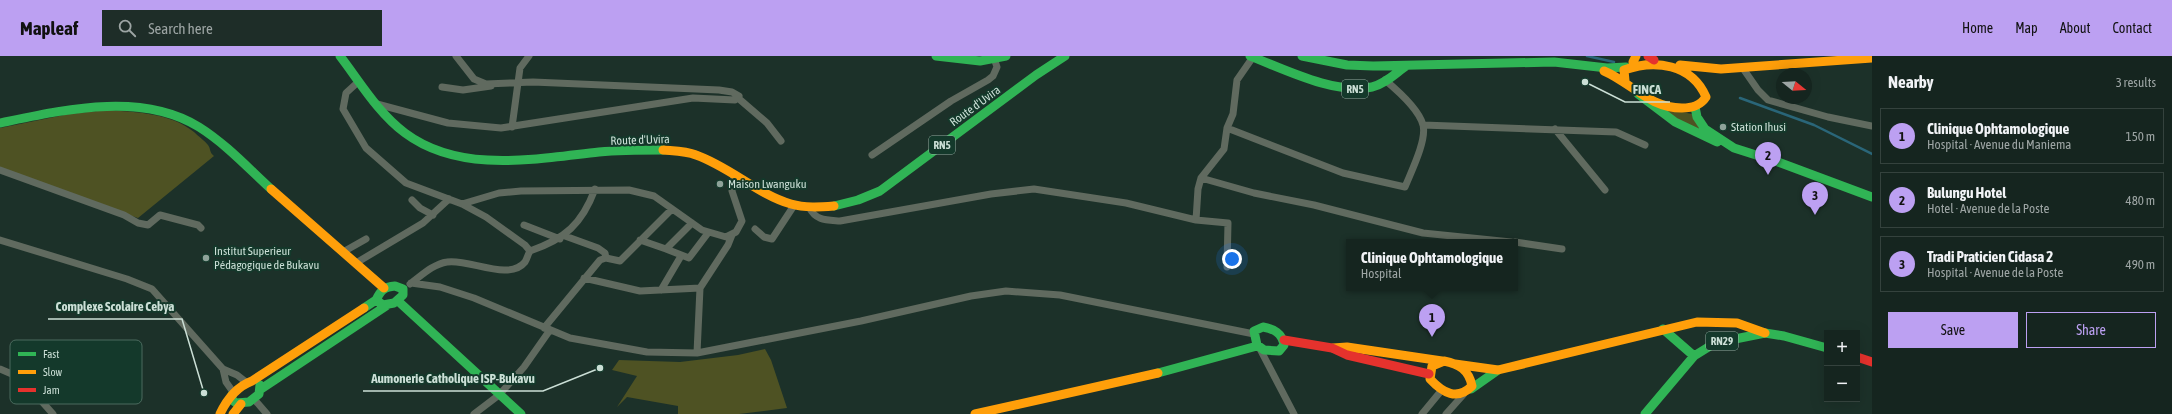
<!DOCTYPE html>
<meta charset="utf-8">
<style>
:root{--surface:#15251f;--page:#1e2d28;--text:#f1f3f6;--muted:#9da5a4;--line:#34423d;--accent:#bca0f2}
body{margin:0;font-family:"Asap Condensed",sans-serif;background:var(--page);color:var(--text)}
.controls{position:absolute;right:12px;bottom:12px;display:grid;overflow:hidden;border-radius:0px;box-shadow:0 4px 16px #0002}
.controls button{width:36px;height:36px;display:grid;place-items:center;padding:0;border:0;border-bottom:1px solid var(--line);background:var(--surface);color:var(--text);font:20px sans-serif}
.compass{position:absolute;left:1776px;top:12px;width:36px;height:36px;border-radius:50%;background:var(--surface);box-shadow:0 4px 16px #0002;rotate:108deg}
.you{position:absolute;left:1232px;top:203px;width:14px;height:14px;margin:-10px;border:3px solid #fff;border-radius:50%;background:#1a73e8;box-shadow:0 0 0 6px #1a73e833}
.badge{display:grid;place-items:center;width:26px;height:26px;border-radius:50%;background:var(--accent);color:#111;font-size:13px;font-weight:700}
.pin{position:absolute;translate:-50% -33px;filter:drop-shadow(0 1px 2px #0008)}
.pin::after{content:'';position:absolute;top:21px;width:14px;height:12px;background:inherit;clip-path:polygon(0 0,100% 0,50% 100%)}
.popup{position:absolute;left:1346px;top:183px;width:172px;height:52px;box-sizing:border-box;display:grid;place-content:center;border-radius:0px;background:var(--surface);filter:drop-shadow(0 1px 3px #0005);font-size:13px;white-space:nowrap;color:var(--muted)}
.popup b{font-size:15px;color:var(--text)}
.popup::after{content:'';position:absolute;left:50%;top:100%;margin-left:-8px;border:8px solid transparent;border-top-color:var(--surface)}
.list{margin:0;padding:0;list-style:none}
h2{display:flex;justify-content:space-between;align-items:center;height:52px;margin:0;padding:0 16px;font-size:17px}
h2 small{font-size:13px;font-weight:400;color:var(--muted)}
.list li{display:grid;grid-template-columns:26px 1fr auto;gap:12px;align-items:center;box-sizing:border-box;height:56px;margin:0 8px 8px;padding:0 8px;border:1px solid var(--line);border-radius:0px}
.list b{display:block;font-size:15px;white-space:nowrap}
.list p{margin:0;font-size:13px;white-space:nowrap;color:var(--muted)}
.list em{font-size:13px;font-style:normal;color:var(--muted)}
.actions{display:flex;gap:8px;padding:12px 16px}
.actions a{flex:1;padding:9px 0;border:1px solid var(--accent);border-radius:0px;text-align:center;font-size:14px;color:var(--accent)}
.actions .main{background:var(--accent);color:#111}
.icon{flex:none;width:22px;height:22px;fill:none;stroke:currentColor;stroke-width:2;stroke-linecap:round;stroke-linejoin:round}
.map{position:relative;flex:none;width:1872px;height:358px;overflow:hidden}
header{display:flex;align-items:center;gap:24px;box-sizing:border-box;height:56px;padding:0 20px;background:var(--accent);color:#111}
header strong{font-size:19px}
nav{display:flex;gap:22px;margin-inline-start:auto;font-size:14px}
.search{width:280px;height:36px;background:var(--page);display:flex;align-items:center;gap:10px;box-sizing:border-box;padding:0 14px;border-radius:0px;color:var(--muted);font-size:15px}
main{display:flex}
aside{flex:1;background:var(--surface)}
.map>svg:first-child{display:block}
.green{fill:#4e5223}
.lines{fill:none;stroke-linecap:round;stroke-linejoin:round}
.stream{stroke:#2a6679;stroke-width:2.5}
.street{stroke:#606a5f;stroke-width:7}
.fast{stroke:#30b455;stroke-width:9}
.slow{stroke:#ff9f0a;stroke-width:9}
.jam{stroke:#e5322d;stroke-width:9}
.poi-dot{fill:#8ea299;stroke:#14392b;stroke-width:1.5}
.labels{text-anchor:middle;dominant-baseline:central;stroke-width:4;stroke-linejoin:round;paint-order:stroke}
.shield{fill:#14392b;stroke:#94ada3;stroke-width:1}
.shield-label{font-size:11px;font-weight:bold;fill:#cbdfd6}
.street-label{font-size:12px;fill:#cbdfd6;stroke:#14392b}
.poi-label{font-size:12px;fill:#cbdfd6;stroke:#14392b;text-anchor:start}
.key{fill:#14392b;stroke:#4b6b5e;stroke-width:1}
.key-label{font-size:11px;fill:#cbdfd6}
.leader{fill:none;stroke:#cbdfd6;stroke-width:1.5}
.callout-dot{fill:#cbdfd6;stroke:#14392b;stroke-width:1.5}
.callout-label{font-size:13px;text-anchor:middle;font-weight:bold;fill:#cbdfd6;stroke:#14392b;stroke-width:4;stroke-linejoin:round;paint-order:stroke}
</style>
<header>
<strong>Mapleaf</strong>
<div class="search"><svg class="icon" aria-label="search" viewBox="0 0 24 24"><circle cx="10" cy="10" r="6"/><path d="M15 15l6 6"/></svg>Search here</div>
<nav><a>Home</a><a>Map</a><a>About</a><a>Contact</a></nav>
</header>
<main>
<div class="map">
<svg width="1872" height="358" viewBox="0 0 1872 358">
<rect width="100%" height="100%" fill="#1c3129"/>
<path class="green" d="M1656,51L1692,58L1702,77L1673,63Z
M107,54C136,56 171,57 194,76C198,80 205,85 208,89C211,93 209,96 214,100L138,162L0,116V72L69,58Z
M765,293L771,304L787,352L739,358H678V350L627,341L617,351L637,320L612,314L619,304L680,306L738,299Z"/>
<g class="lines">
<path class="stream" d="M1587,0L1614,6
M1740,42L1814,69L1872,98"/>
<path class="street" d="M1742,11L1758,34L1768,44L1828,61L1872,70
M358,26L346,37L343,53L366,92L406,127L462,148L486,161L525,189L530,195
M442,31L463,34L491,30
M738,42L767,67L781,85
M377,48L448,67L501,72L693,42L735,44L739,40L732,36L719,34L533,26L486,28L474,23L456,0
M1423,69L1616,76L1645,89
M512,71L520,12L529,0
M1227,72L1343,117L1405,131C1411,116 1427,84 1423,69C1419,53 1397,34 1385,24
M1555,73L1605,134
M872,99L951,45L988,24L993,20L997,11L995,5
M0,114L124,159L138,167L148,169L160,159L198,169L201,172
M1201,122L1254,137L1314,149L1423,177L1511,186
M412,144L420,152L433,159
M462,148L499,137L521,135L629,134L654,140L702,174L726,181L736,176L742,165L732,135L734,119
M809,151C816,165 826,164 840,165L991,138L1034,133L1126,147L1196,164L1198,133L1201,122L1224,93L1227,72L1233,58L1237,24L1253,1
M1196,164L1228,167L1227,211
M524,169L560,183
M755,173L764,181L772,183L793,151
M565,180L598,192L605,197L606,202
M0,184L127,223L152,233L223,313L237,319L246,326
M640,184L666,193L692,167
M1515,186L1562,193
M666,193L689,202L708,177
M530,195C565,183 582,168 595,133
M343,196L366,183
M356,207L423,167L449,143
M584,222L640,235L700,232
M411,227L440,231L474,242L570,282L647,296L697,297L861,265L971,240L1006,235L1060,239L1254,278
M410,228C421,220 433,208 447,206C468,202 509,226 525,206C527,203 528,198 530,195
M661,234L681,200
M544,272L600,204L606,202L620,205L672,153
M1260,293L1294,358
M697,297L700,232L728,189L732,179
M0,313L21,322L53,358
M223,313L226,326L233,336
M254,343L267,358
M474,358L499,339L524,311L550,274
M1422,358L1441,335
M1446,358L1463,339"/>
<path class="fast" d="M340,0C360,26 378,57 405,77C460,118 535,103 599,96C621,94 642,94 663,94
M936,0L980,5L1006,0
M1250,0C1284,13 1335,39 1372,31C1385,28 1396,17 1406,10
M1302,0L1347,9L1373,10L1554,6L1607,12L1626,11
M1638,38L1675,66L1717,86
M1695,51L1697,61L1705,73L1734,92L1778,106L1872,141
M0,67C63,54 141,35 199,71C226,88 248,112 271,133
M834,150L858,144L880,135L1036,19L1065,0
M395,230L403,233V239L394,247L383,249L376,244C381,234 384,231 395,230Z
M398,245L521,358
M364,252L376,244
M1263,271C1274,273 1282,277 1284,289L1279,295L1264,294L1257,289L1254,275Z
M1663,273L1694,300
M1158,317L1257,290
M261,333L386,250
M1471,333L1498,314
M232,339V344L236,347L249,346L259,338L260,329
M1645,358L1694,300L1715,287L1765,277L1784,280L1827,292"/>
<path class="slow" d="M1633,6L1636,0
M1680,9L1721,13L1872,2
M1604,15C1632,27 1649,52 1682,52C1692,52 1700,50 1706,41C1692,8 1655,3 1624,14L1625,25
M663,94C674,95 686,95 696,99C730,111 757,138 791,148C805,152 820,151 834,150
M271,133L384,232
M1333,292L1347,291L1442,305
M1444,305C1459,308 1469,314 1472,330C1457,345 1443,337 1430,323L1432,310Z
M1455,308L1498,314L1697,266L1737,267L1765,277
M220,358C227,343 236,331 252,325L364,252
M233,358L241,348
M975,358L1158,317"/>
<path class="jam" d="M1648,0L1654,4
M1284,284L1332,292L1347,299L1429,318
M1857,301L1872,306"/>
</g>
<g class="poi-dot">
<circle cx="1723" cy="71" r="4"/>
<circle cx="720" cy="128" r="4"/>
<circle cx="206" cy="202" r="4"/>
</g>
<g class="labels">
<g class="shield">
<rect x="1342" y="24" width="26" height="18" rx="3"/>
<rect x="929" y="80" width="26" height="18" rx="3"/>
<rect x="1706" y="276" width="32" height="18" rx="3"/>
</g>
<g class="shield-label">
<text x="1355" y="33">RN5</text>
<text x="942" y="89">RN5</text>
<text x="1722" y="285">RN29</text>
</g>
<g class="street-label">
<text transform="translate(975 50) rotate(-36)">Route d'Uvira</text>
<text transform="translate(640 84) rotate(-2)">Route d'Uvira</text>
</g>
<g class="poi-label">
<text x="1731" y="71">Station Ihusi</text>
<text x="728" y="128">Maison Lwanguku</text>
<text x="214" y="195">Institut Superieur<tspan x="214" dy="14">Pédagogique de Bukavu</tspan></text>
</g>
</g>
<rect x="10" y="284" width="132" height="64" rx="6" class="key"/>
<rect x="18" y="296" width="18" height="4" fill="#30b455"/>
<rect x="18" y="314" width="18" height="4" fill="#ff9f0a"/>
<rect x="18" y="332" width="18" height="4" fill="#e5322d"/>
<g class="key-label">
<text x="43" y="302">Fast</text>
<text x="43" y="320">Slow</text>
<text x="43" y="338">Jam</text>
</g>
<path class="leader" d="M1585 26L1625 46H1670M204 337L182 263H48M600 312L543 335H363"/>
<g class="callout-dot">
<circle cx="1585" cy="26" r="4"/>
<circle cx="204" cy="337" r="4"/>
<circle cx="600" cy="312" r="4"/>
</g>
<g class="callout-label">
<text x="1647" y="38">FINCA</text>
<text x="115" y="255">Complexe Scolaire Cebya</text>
<text x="453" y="327">Aumonerie Catholique ISP-Bukavu</text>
</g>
</svg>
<div class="controls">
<button>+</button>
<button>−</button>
</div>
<svg class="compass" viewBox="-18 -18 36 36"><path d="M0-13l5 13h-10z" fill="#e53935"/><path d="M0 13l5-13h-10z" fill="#9da5a4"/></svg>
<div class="you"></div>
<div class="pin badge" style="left:1432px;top:281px">1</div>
<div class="popup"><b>Clinique Ophtamologique</b>Hospital</div>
<div class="pin badge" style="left:1768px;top:119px">2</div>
<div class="pin badge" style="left:1815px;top:159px">3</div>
</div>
<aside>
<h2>Nearby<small>3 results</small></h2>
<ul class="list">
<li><span class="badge">1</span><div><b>Clinique Ophtamologique</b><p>Hospital · Avenue du Maniema</p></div><em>150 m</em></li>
<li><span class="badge">2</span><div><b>Bulungu Hotel</b><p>Hotel · Avenue de la Poste</p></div><em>480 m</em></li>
<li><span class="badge">3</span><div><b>Tradi Praticien Cidasa 2</b><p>Hospital · Avenue de la Poste</p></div><em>490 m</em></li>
</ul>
<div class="actions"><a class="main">Save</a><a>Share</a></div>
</aside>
</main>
